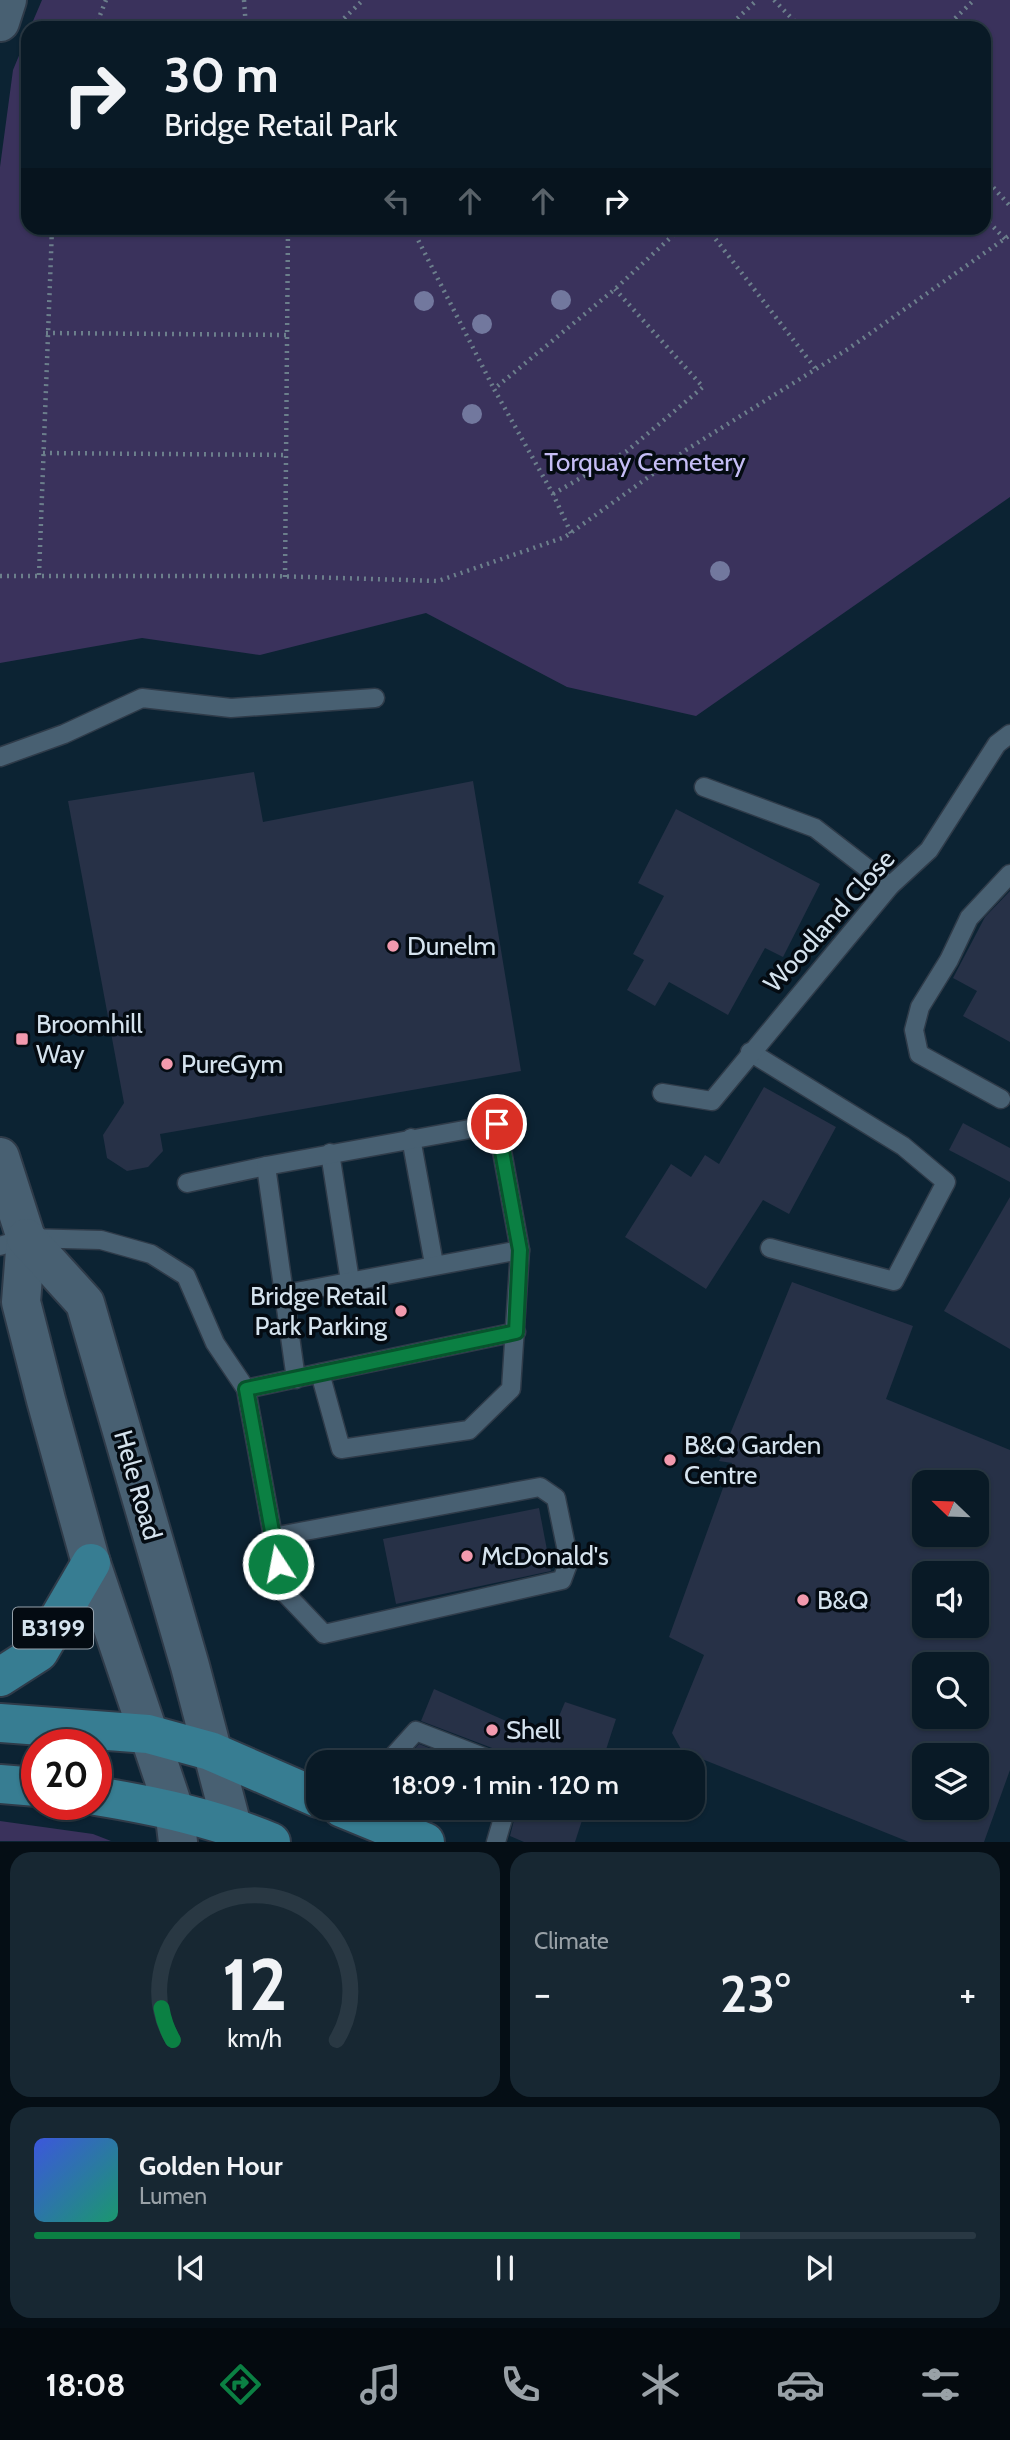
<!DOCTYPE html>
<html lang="en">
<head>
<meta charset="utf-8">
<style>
  body { margin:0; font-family:Cabin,sans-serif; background:#172732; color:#f1f3f6; height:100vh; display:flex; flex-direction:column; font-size:26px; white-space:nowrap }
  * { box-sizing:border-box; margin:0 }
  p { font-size:23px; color:#99a1a7 }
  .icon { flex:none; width:38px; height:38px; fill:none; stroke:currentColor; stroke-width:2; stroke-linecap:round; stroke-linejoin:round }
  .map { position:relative; height:1842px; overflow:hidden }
  .sheet { display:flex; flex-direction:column; gap:10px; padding:10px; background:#050e15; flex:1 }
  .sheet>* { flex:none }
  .banner { position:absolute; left:21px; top:21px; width:970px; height:214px; border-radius:21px; box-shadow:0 2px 5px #0004,0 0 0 2px #293843; background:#091a26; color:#f1f3f6; overflow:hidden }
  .needle { width:46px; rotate:293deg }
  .fabs { position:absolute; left:912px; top:1470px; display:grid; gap:14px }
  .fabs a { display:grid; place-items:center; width:77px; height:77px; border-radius:14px; background:#091a26; box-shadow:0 2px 5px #0004,0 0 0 2px #293843; font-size:35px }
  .speed { position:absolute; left:21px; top:1729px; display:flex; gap:14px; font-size:35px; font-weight:700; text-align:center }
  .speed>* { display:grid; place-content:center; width:91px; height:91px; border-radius:50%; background:#091a26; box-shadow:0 2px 5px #0004,0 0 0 2px #293843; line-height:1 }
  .speed .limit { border:10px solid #d22; background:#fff; color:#111 }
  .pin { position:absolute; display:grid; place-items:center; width:60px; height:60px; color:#fff; margin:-30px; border:4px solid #fff; border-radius:50%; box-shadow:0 2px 7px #0007 }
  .me { position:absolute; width:77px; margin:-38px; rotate:349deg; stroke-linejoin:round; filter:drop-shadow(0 0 5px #0008) }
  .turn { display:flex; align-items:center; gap:24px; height:147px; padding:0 28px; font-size:32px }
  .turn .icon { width:91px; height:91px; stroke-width:2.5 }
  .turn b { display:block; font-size:49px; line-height:60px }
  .lanes { display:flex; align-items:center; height:66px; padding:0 28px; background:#0003; justify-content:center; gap:35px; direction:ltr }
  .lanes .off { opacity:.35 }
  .big { font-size:52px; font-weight:600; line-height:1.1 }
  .sheet .widget { flex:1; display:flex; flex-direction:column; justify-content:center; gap:10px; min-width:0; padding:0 24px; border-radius:21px; background:#172732 }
  .sheet .dial { align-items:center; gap:0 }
  .dial svg { height:182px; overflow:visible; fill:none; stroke:#293843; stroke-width:7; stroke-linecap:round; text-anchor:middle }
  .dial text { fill:#f1f3f6; stroke:none }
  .song { display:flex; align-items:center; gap:21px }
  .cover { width:84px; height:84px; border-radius:10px; background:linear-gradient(135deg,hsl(230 70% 55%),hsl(160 70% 35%)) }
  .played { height:7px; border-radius:4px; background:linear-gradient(90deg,#0b8043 75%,#293843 75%) }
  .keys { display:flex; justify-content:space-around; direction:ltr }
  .heat { display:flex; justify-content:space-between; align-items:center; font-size:38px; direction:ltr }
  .sheet .tiles { flex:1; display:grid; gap:10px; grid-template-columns:1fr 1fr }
  .widget:last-child { grid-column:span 2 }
  .trip { position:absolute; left:306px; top:1750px; width:399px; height:70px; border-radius:21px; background:#091a26; box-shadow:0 2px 5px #0004,0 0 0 2px #293843; font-weight:600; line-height:70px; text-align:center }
  .dock { display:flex; height:112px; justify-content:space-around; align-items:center; background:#040a0f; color:#99a1a7 }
  .dock .icon { width:49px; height:49px }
  .dock .active { color:#0b8043 }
  .dock b { font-size:32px; color:#f1f3f6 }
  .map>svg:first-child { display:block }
</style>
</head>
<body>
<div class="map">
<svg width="1010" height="1842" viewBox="0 0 1010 1842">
  <rect width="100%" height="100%" fill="#0c2333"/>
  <g fill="#3a325c">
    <path d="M42,0h968v497l-314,219 -129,-29 -141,-74 -166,42 -118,-17 -142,25v-496l13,-97 15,-36v194h956v-200h-954z"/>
    <path d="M0,1821l93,13 18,7h-111z"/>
  </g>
  <g fill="#273147" fill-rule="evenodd">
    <path d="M254,772l9,50 210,-41 48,290 -361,63 3,17 -15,16 -21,4 -20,-13 -4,-23 21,-32 -56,-302z"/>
    <path d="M676,809l144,75 -37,73 -18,-9 -37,67 -59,-33 -14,24 -28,-16 17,-30 -11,-6 31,-58 -26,-13z"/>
    <path d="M1010,891v151l-47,-26 14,-25 -24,-13 32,-61z"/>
    <path d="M764,1087l72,40 -47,87 -26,-14 -57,89 -81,-52 46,-73 20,13 14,-22 14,9z"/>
    <path d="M963,1123l47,25v34l-61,-32z"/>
    <path d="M1010,1197v152l-66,-38z"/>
    <path d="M792,1282l121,44 -27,73 124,51v320l-26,72h-75l-227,-91 -10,-18 32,-78 -35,-18 63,-174 -13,-2zM924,1482h52v53h-52zM924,1573h52v53h-52zM924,1664h52v53h-52zM924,1755h52v53h-52z"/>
    <path d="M539,1508l12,63 -155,33 -13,-65z"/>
    <path d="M434,1689l115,51 16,-38 51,17 -14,43h-95l-7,-11 -79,-30z"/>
    <path d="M419,1744l46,18h-62z"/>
    <path d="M517,1808h69l-11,34h-51l-14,-6z"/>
  </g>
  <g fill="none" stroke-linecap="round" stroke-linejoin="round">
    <g stroke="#2f3b49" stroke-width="21">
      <g id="service">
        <path d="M0,757l64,-23 78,-36 89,10 144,-10"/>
        <path d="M704,787l111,41 75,58"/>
        <path d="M750,1052l153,94 43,36 -52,99 -124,-33"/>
        <path d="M662,1093l50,8 178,-215 39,-36 68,-106 13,-10"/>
        <path d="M1001,1099l-82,-45 -5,-24 6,-23 29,-47 20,-42 41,-44"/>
        <path d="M411,1138l23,126"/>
        <path d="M330,1153l20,128"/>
        <path d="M187,1183l79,-17"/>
        <path d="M0,1246l26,-8 75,2 50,14 35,22 29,67 31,46 37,202 41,43 238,-54 7,-19 -13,-63 -16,-11 -267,50"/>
        <path d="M285,1294l235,-44"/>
        <path d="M320,1373l196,-41"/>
        <path d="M246,1389l74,-16 21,76 128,-19 42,-41 9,-139 -23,-126 -231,42 30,213"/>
        <path d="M388,1762l28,-31 80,31"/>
        <path d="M496,1842l10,-34"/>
      </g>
    </g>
    <g stroke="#2f3b49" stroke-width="42">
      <path id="tertiary" d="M174,1809l4,33"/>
    </g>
    <g stroke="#2f3b49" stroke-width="42">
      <g id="secondary">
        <path d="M0,22l7,-22"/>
        <path d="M0,1157l26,81 -5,64 25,98 45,163 83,246"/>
        <path d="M26,1238l59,65 105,363 42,160"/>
      </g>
    </g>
    <g stroke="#2f3b49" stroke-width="42">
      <g id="primary">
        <path d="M0,1677l39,-25 52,-89"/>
        <path d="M0,1723l148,11 62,17 108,47"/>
        <path d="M0,1784l37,3"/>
        <path d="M96,1796c61,10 118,22 175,46"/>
        <path d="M342,1808l83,34"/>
      </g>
    </g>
    <g stroke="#6c7f8c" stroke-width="4.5" stroke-dasharray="2 5" stroke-linecap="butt">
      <path d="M244,0l2,28"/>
      <path d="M774,0l27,28"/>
      <path d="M95,28l11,-28"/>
      <path d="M334,28l29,-28"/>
      <path d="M727,28l30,-28"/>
      <path d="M945,28l29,-28"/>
      <path d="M984,177l26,29"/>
      <path d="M984,217l21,22"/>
      <path d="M412,228l82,161"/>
      <path d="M707,228l108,140"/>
      <path d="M46,333l241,2"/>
      <path d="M43,453l243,2"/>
      <path d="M553,494l74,-43 76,-64 -88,-98"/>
      <path d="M571,533l-18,-39 -59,-105 121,-100 66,-61"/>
      <path d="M39,575l13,-347"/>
      <path d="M0,576h274l164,5 127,-44 121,-87 162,-101 162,-114"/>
      <path d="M285,577l3,-349"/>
    </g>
    <use href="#service" stroke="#486072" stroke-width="18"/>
    <use href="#tertiary" stroke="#486072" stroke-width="38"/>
    <use href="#secondary" stroke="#486072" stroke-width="38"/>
    <use href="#primary" stroke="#377d92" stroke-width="38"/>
  </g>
  <g fill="#72789e">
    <circle cx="561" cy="300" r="10"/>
    <circle cx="424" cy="301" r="10"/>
    <circle cx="482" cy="324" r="10"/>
    <circle cx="472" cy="414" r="10"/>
    <circle cx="720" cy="571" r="10"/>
  </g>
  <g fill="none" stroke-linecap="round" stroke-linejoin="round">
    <g stroke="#07532c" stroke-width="18">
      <path id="route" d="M278,1564l-32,-175 270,-57 4,-82 -23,-126"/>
    </g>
    <use href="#route" stroke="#0b8043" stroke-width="12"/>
  </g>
  <g fill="#f29aae" stroke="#040b12" stroke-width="2.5">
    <circle cx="393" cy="946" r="7"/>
    <rect x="15" y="1032" width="14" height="14" rx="3.5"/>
    <circle cx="167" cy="1064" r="7"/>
    <circle cx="401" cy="1311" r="7"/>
    <circle cx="670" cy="1460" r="7"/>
    <circle cx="467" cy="1556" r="7"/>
    <circle cx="803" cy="1600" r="7"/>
    <circle cx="492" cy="1730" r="7"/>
  </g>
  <g text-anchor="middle" stroke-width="7" stroke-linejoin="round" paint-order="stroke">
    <rect fill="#040b12" stroke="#96a2ac" stroke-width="2" x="13" y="1607.5" width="80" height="41" rx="5"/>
    <g font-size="24" font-weight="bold" fill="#d5e3ee">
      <text x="53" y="1636">B3199</text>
    </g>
    <g font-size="26" fill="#c5bdf5" stroke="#040b12">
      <text x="645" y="471">Torquay Cemetery</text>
    </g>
    <g font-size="26" fill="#d5e3ee" stroke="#040b12">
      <text transform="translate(829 921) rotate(-48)" y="9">Woodland Close</text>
      <text transform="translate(138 1485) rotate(74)" y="9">Hele Road</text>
    </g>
    <g font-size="26" fill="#d5e3ee" stroke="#040b12" text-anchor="start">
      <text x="407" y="955">Dunelm</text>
      <text x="36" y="1033">Broomhill<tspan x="36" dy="30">Way</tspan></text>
      <text x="181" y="1073">PureGym</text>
      <text x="387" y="1305" text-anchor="end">Bridge Retail<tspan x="387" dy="30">Park Parking</tspan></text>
      <text x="684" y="1454">B&amp;Q Garden<tspan x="684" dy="30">Centre</tspan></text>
      <text x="481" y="1565">McDonald's</text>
      <text x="817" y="1609">B&amp;Q</text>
      <text x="506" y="1739">Shell</text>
    </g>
  </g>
</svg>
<div class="fabs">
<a><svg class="needle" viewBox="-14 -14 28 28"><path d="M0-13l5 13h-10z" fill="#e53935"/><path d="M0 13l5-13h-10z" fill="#99a1a7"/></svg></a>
<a><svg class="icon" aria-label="sound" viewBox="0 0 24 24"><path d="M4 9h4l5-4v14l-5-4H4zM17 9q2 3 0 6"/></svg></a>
<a><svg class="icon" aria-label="search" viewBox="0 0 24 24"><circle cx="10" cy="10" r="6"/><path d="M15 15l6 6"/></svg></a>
<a><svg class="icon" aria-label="layers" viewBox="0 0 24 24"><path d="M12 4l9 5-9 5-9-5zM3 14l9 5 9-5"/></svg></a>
</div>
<div class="speed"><div class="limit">20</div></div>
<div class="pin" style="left:497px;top:1124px;background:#d93025"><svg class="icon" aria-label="arrive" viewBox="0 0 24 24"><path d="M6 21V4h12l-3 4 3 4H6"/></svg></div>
<svg class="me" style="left:278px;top:1564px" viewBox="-20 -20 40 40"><circle r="17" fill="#0b8043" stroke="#fff" stroke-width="3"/><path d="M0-11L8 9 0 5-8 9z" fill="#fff"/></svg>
<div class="trip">18:09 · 1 min · 120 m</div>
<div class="banner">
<div class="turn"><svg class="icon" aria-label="right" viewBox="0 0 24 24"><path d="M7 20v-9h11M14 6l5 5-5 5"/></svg><div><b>30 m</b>Bridge Retail Park</div></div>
<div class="lanes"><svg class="icon off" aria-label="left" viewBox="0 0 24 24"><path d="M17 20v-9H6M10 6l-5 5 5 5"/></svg><svg class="icon off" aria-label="ahead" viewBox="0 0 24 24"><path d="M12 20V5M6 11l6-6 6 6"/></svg><svg class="icon off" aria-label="ahead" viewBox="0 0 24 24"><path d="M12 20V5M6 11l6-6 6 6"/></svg><svg class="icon" aria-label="right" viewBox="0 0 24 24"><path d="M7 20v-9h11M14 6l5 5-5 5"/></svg></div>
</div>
</div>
<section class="sheet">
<div class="tiles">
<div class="widget dial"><svg viewBox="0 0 100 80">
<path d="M14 69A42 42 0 1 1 86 69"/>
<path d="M14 69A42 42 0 0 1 9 55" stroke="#0b8043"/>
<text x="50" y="56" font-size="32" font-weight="700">12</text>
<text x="50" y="72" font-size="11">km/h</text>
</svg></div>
<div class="widget"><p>Climate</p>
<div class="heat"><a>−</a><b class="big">23°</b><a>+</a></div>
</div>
<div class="widget">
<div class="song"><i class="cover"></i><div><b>Golden Hour</b><p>Lumen</p></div></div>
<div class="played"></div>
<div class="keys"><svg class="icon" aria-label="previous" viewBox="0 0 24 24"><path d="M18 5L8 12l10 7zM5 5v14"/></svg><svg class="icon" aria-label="pause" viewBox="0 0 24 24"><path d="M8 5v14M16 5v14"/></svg><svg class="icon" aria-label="next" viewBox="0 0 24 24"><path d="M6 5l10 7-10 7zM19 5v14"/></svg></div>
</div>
</div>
</section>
<nav class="dock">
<b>18:08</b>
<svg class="icon active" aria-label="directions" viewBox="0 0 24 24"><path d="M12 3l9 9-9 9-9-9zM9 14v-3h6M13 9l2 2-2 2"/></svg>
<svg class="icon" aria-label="music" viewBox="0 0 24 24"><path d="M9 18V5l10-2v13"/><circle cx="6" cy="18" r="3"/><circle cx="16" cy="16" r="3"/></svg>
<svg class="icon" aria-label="phone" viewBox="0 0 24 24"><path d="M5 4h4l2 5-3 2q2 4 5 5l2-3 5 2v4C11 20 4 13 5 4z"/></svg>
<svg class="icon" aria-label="climate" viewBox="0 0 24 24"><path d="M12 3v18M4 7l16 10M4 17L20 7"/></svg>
<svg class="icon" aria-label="car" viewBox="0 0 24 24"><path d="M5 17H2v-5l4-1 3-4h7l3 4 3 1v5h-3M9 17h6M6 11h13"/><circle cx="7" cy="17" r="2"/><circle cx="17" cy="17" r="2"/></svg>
<svg class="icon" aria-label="filters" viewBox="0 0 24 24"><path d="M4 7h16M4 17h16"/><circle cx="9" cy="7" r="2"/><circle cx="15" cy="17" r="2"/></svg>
</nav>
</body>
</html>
